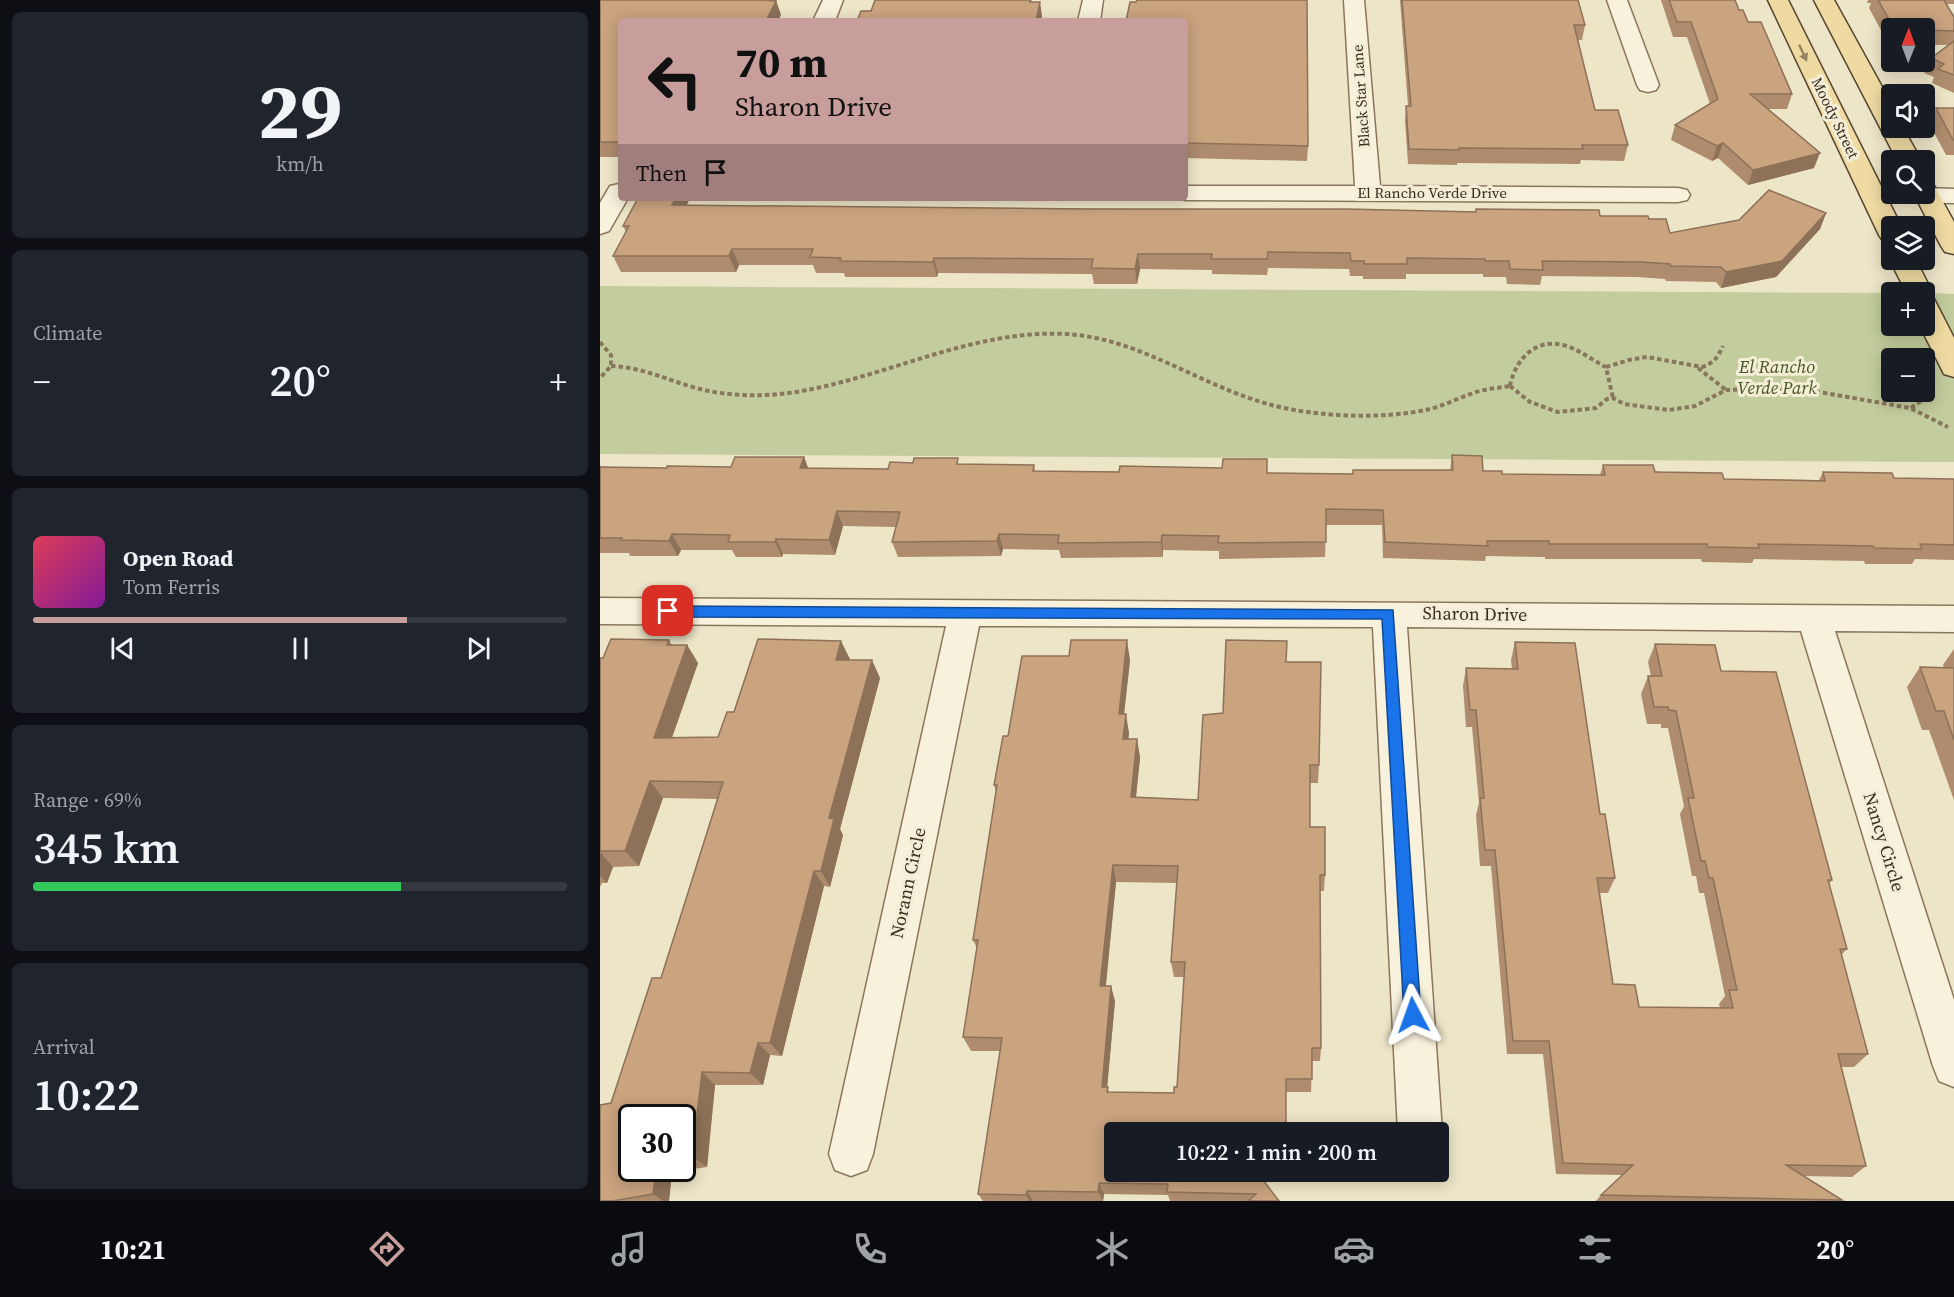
<!DOCTYPE html>
<html lang="en">
<head>
<meta charset="utf-8">
<style>
  body { margin:0; font-family:"Source Serif 4",serif; background:#20242c; color:#f1f3f6; height:100vh; display:flex; flex-direction:column; font-size:22px; white-space:nowrap }
  * { box-sizing:border-box; margin:0 }
  p { font-size:20px; color:#9ea1a6 }
  .icon { flex:none; width:33px; height:33px; fill:none; stroke:currentColor; stroke-width:2; stroke-linecap:round; stroke-linejoin:round }
  .map { position:relative; flex:1; overflow:hidden }
  .details { display:flex; flex-direction:column; gap:12px; padding:12px; background:#0d0f14; width:600px }
  .details>* { flex:none }
  .guide { position:absolute; left:18px; top:18px; width:570px; height:183px; border-radius:6px; box-shadow:0 3px 15px #0003; background:#c89e9c; color:#111; overflow:hidden }
  .needle { width:39px; rotate:1deg }
  .controls { position:absolute; left:1281px; top:18px; display:grid; gap:12px }
  .controls a { display:grid; place-items:center; width:54px; height:54px; border-radius:6px; background:#171b24; box-shadow:0 3px 15px #0003; font-size:30px }
  .speed { position:absolute; left:18px; top:1104px; display:flex; gap:12px; font-size:30px; font-weight:700; text-align:center }
  .speed>* { display:grid; place-content:center; width:78px; height:78px; border-radius:50%; background:#171b24; box-shadow:0 3px 15px #0003; line-height:1 }
  .speed .limit { border:3px solid #111; border-radius:9px; background:#fff; color:#111 }
  .pin { position:absolute; display:grid; place-items:center; width:51px; height:51px; color:#fff; margin:-26px; border-radius:12px; box-shadow:0 3px 9px #0006 }
  .me { position:absolute; width:66px; margin:-33px; rotate:356deg; stroke-linejoin:round; filter:drop-shadow(0 0 4px #0008) }
  .turn { display:flex; align-items:center; gap:21px; height:126px; padding:0 18px; font-size:27px }
  .turn .icon { width:78px; height:78px; stroke-width:2.5 }
  .turn b { display:block; font-size:42px; line-height:51px }
  .then { display:flex; align-items:center; height:57px; padding:0 18px; background:#0003; gap:12px; font-size:22px }
  .big { font-size:45px; font-weight:600; line-height:1.1 }
  .details .widget { flex:1; display:flex; flex-direction:column; justify-content:center; gap:9px; min-width:0; padding:0 21px; border-radius:9px; background:#20242c }
  .details .dial { align-items:center; gap:0 }
  .dial b { font-size:78px; line-height:1 }
  .song { display:flex; align-items:center; gap:18px }
  .cover { width:72px; height:72px; border-radius:9px; background:linear-gradient(135deg,hsl(350 70% 55%),hsl(290 70% 35%)) }
  .played { height:6px; border-radius:3px; background:linear-gradient(90deg,#c89e9c 70%,#363941 70%) }
  .keys { display:flex; justify-content:space-around; direction:ltr }
  .heat { display:flex; justify-content:space-between; align-items:center; font-size:33px; direction:ltr }
  .charge { height:9px; border-radius:4px; background:linear-gradient(90deg,#34c759 69%,#363941 0) }
  .trip { position:absolute; left:504px; top:1122px; width:345px; height:60px; border-radius:6px; background:#171b24; box-shadow:0 3px 15px #0003; font-weight:600; line-height:60px; text-align:center }
  .tab-bar { display:flex; height:96px; justify-content:space-around; align-items:center; background:#090b0e; color:#9ea1a6 }
  .tab-bar .icon { width:42px; height:42px }
  .tab-bar .active { color:#c89e9c }
  .tab-bar b { font-size:27px; color:#f1f3f6 }
  main { display:flex; flex:1; min-height:0 }
  .map>svg:first-child { display:block }
</style>
</head>
<body>
<main>
<section class="details">
<div class="widget dial"><b>29</b><p>km/h</p></div>
<div class="widget"><p>Climate</p>
<div class="heat"><a>−</a><b class="big">20°</b><a>+</a></div>
</div>
<div class="widget">
<div class="song"><i class="cover"></i><div><b>Open Road</b><p>Tom Ferris</p></div></div>
<div class="played"></div>
<div class="keys"><svg class="icon" aria-label="previous" viewBox="0 0 24 24"><path d="M18 5L8 12l10 7zM5 5v14"/></svg><svg class="icon" aria-label="pause" viewBox="0 0 24 24"><path d="M8 5v14M16 5v14"/></svg><svg class="icon" aria-label="next" viewBox="0 0 24 24"><path d="M6 5l10 7-10 7zM19 5v14"/></svg></div>
</div>
<div class="widget"><p>Range · 69%</p><b class="big">345 km</b><div class="charge"></div></div>
<div class="widget"><p>Arrival</p><b class="big">10:22</b></div>
</section>
<div class="map">
<svg width="1354" height="1201" viewBox="0 0 1354 1201">
  <rect width="100%" height="100%" fill="#ede5c8"/>
  <path fill="#c3cc9c" fill-rule="evenodd" d="M0,286l1291,7 1,33h32l1,-33 29,1v168l-1354,-8zM1292,358h32v34h-32z"/>
  <g fill="none" stroke-linecap="round" stroke-linejoin="round">
    <g stroke="#89775d" stroke-width="3">
      <g id="minor">
        <path d="M223,0h20l-8,21h-22z"/>
        <path d="M483,0h20l-3,21h-22z"/>
        <path d="M744,0h20l16,186 298,2 9,2 3,5 -3,5 -9,2 -493,-2 -9,-2h9v-12h170z"/>
        <path d="M1007,0h20l32,85 -3,5 -8,2 -8,-2 -3,-5z"/>
        <path d="M19,184h2v14h7l-19,33 -9,3v-31l10,-17z"/>
        <path d="M1272,188h20v6h32v-6l30,1v14l-82,-1 -9,-2 -3,-5 3,-5z"/>
        <path d="M0,598l1354,8v26l-119,-1 119,369v87l-15,-6 -6,-15 -132,-435 -394,-4 35,505 -4,8v-8h-40l-25,-505 -394,-1 -106,528 -6,16 -16,6 -16,-6 -6,-16 117,-528 -346,-2z"/>
      </g>
    </g>
    <g stroke="#574531" stroke-width="3">
      <g id="major">
        <path d="M1168,0h20l113,226h-9v17l-9,-2 -4,-6z"/>
        <path d="M1214,0h20l58,105v23h11l18,32h-24z"/>
        <path d="M1324,182l9,2 21,38v32l-9,-2 -4,-6 -27,-52h10z"/>
        <path d="M1292,258v2h24l16,32 -3,6 5,1 20,39v39l-10,-3 -24,-48h4v-34h-18l-16,-32z"/>
      </g>
    </g>
    <g stroke="#89775d" stroke-width="4" stroke-dasharray="4.5 3" stroke-linecap="butt">
      <path d="M0,342l11,13v11l-11,12"/>
      <path d="M11,366c31,1 56,14 85,22 30,8 63,9 93,5 93,-13 181,-64 277,-59 73,4 133,51 202,70 46,13 115,16 162,5 15,-4 29,-11 43,-16 12,-4 25,-5 37,-7"/>
      <path d="M1006,367l23,-7 18,-3 55,10c12,-4 16,-10 21,-21"/>
      <path d="M1098,368l28,22"/>
      <path d="M910,386l20,16 28,10 38,-4 11,-9 6,-1 11,6 45,6 26,-4 31,-16 49,-1 50,4 85,15 38,19"/>
      <path d="M910,386c5,-26 25,-48 53,-41 16,4 29,15 43,22l7,31"/>
      <path d="M1311,408l20,-14"/>
    </g>
    <use href="#minor" fill="#f8f1db" fill-rule="evenodd"/>
    <use href="#major" fill="#efdba2" fill-rule="evenodd"/>
  </g>
  <g fill="#ae8c6d" fill-rule="evenodd">
    <path d="M0,0h176l5,15 -160,6v136h-21z"/>
    <path d="M800,0h178l7,25 -3,15h-4l17,70 33,35 -4,16 -43,-1 -1,4 -123,-1v2l-49,-1 -3,-43 1,-15h2z"/>
    <path d="M1061,0h74l4,10 9,12 44,72 -5,15h-19l46,59 -66,17 -30,-27 -6,3 -41,-21 4,-15 35,-21 -23,-67h-14z"/>
    <path d="M1268,0h86v4h-8l8,13v76l-22,-10 2,-6 -10,-4 7,-15 17,-13h-24v-17h-32v17h-3l-20,-37 2,-5h-4z"/>
    <path d="M585,21l123,125 -1,15 -122,-3z"/>
    <path d="M1336,108h18v47h-8l-17,-32z"/>
    <path d="M38,198h52l-3,7 788,7 1,-3 173,10 21,14 156,-20 -6,16 -44,48 -55,11 -5,-6 -50,-1 -1,-2 -28,-2 -95,-1 -2,9 -33,-1 -1,-7h-23v-3h-77v5h-43v-3h-13l-1,-7 -81,-1 -1,7 -55,-1v-4l-72,-1 -3,15h-43l-2,-10 -154,-1 -1,4h-92l-1,-4h-28l-3,-8h-74l-3,7h-115l-8,-16 13,-24 -3,-6z"/>
    <path d="M852,455l31,16 19,3 98,1 3,-10 121,14 95,1 4,-8 71,6 60,1v81l-39,-1 -3,5h-47l-1,-3 -110,-2 -2,4 -50,-1 -1,-3h-156v-2l-59,-1 -1,5 -102,-3 -1,-33h-56l-1,32 -106,2v-8l-56,-1v7l-102,1 -2,-8 -56,-1 -2,7 -103,1 -6,-15 4,-15 -53,-1 -8,29 -52,-1 -1,3h-46l-4,-7h-51l-3,6h-48l-1,-3h-29v-88l1,2 66,1 64,-1 73,-10 4,11 80,1 72,-5 74,1 1,6 318,3 97,-4z"/>
    <path d="M69,640l3,5h15l11,18 -26,74h46l16,-25 116,-53 -1,1 31,18 -40,151 3,6 -13,52 -6,-1 -42,170 -12,-1 -7,30h-48l-8,82 -35,5 -3,29h-69l11,-98 50,-125 56,-179 -54,-1 -24,68 -26,1 -6,16h-5l-2,4v-229h3zM82,1118v50h-50z"/>
    <path d="M915,642l85,172 15,64 -7,15h-8l13,91 26,23 81,1 -1,-4 6,-8 -21,-103h-5l-3,-17h-4l-12,-62 4,-8 -16,-78h-7v-4h-14l-6,-30 7,-18h3l-3,-14 7,-18 66,27 111,209 -3,4 18,65 -6,6 27,99 -14,13h-13l25,99 -14,11 -48,-1 38,24 -2,1h-244l5,-6 21,-20 -66,-1 -13,-120h-36l-16,-188h-11l-4,-51 3,-12 -7,-76h-6l-3,-41 3,-18 46,1 -1,-9z"/>
    <path d="M1354,649v151l-25,-70h-7l-15,-43 13,-20 24,1 -1,-3z"/>
    <path d="M530,660l-6,54 5,19 -1,6h9l3,19 -4,39 62,3 25,-87 63,-51 33,103 -1,18h-8v44l15,48 -1,16h-4l1,157 -1,13h-8l-1,31h-25l-172,40 143,40 22,29h-109l-2,-6 -64,-1 -1,7h-120l-5,-7 22,-143h-29l-8,-14 14,-89 -4,-8 23,-148 -2,-7 14,-49zM516,882l61,1 -6,79 3,15h10l-7,110 -3,6 -65,-1 -2,-5 8,-86 -9,-15z"/>
  </g>
  <g fill="#8d7259">
    <path d="M176,1l5,14 -3,6h-12z"/>
    <path d="M440,2l2,14 -1,5h-5z"/>
    <path d="M1123,143l-5,15 -6,3 5,-15z"/>
    <path d="M1220,153l-6,15 -66,17 5,-15z"/>
    <path d="M76,198h14l-11,22 -7,-15z"/>
    <path d="M1226,213l-6,16 -44,48 -55,11 5,-16z"/>
    <path d="M132,249l7,16 -3,7 -7,-16z"/>
    <path d="M538,254l2,15 -3,15 -2,-15z"/>
    <path d="M334,258l4,15 -1,4 -4,-15z"/>
    <path d="M204,457l6,16 -10,-5z"/>
    <path d="M237,511l6,15 -8,29 -6,-15z"/>
    <path d="M72,534l9,16 -3,6 -9,-15z"/>
    <path d="M399,534l4,15 -2,7 -4,-15z"/>
    <path d="M562,535l1,15v7l-2,-15z"/>
    <path d="M176,539l7,15 -1,3 -7,-15z"/>
    <path d="M527,640l3,20 -8,72 -3,-18z"/>
    <path d="M241,641l9,18 -6,19 -8,-18z"/>
    <path d="M87,645l11,18 -32,92 -12,-17z"/>
    <path d="M272,660l8,18 -40,151 3,6 -13,52 -9,-16 8,-53z"/>
    <path d="M526,714l3,19 -3,24 -3,-18z"/>
    <path d="M537,739l3,19 -6,57 -3,-18z"/>
    <path d="M50,781l13,17 -24,68 -14,-15z"/>
    <path d="M0,852l13,15 -6,16 -7,-7z"/>
    <path d="M513,865l3,17 -12,119 -4,-15z"/>
    <path d="M214,871l10,15 -42,170 -12,-13z"/>
    <path d="M511,986l4,15 -9,99 -4,-13z"/>
    <path d="M158,1043l12,12 -7,30 -13,-12z"/>
    <path d="M102,1072l13,13 -8,82 -15,-11z"/>
    <path d="M56,1168h10l6,4 -3,29h-6l-10,-7z"/>
    <path d="M499,1183l5,11 -1,7 -5,-9z"/>
    <path d="M427,1191l6,10h-3l-4,-6z"/>
  </g>
  <g fill="#caa37f" stroke="#8d7259" stroke-width="1.5" fill-rule="evenodd">
    <path d="M0,0h164l12,1 -10,20h-145v121h-21z"/>
    <path d="M275,0h156l-1,2h10l-4,19h-179l4,-10h10z"/>
    <path d="M537,0h170l1,146 -123,-3v-122h-59l4,-19h6z"/>
    <path d="M802,0h176l7,25h-11l21,85h23l10,35h-46l1,4 -124,-1v2l-50,-1 -3,-43h5z"/>
    <path d="M1069,0h66l4,10h4l5,12h13l31,72h-42l70,59 -67,17 -30,-27 -6,3 -42,-21 43,-26 -27,-77h-14z"/>
    <path d="M1278,0h66l10,17v14l-30,-1v-2h-30z"/>
    <path d="M1354,41v34l-16,-6 6,-5 -13,-6z"/>
    <path d="M1336,108h18v32h-1z"/>
    <path d="M1169,190l57,23 -44,48 -56,11 -5,-5 -50,-1 -1,-2 -29,-2 -99,-1 1,9 -33,-1 -1,-8h-24v-2l-78,-1v6h-43v-3h-13l-1,-8 -82,-1 -1,7h-56l1,-5h-74l-3,15 -44,-1 2,-9 -159,-1 -1,4 -93,-1 1,-3 -31,-1 3,-8h-81l-3,7h-116l16,-30h-6l15,-28h38l-4,7 415,4h260l129,3v-3l123,1 1,6h48l1,3h17l4,14 69,-13z"/>
    <path d="M852,455l30,1 1,15h19v3l103,1 -2,-10h50l2,7 67,1 2,6 101,2 -2,-9 69,1 2,5 60,1v66l-34,-1 2,5 -48,-1 -1,-2 -115,-2 1,4 -51,-1 -1,-3h-158v-3h-62l1,5 -103,-4 -2,-32 -57,-1v33l-108,1 1,-7 -57,-1 -1,7 -103,1 1,-8 -60,-1 -2,7 -105,1 8,-30 -63,-1 -8,29 -53,-1 -1,3h-47l2,-7 -58,-1 -3,7 -48,-1 1,-2h-22v-71l67,1v-2l64,1 4,-10h69l-4,11 88,1 2,-7 23,1 1,-5h44l-1,6 77,1 -1,6 86,1 1,-6 102,2 1,-9h44v14l86,1v-4h100z"/>
    <path d="M11,639l58,1 -2,5h20l-33,93 64,-1 9,-25h7l24,-73 83,2 -5,19h36l-43,158 5,1 -13,52h-7l-44,172h-12l-8,30 -48,-1 -10,84 -10,2v-40h-50v50h24l-3,26 -41,7h-12v-96l11,-2 41,-125h9l62,-196 -73,-1 -25,70h-25v-193h3z"/>
    <path d="M471,640h56l-8,74h7l-3,25h14l-6,58 67,3 5,-85 20,-2 3,-73 61,1 -1,21h35l-2,103h-9v62h15v48h-5l1,173h-9v31h-26v53h-172v40h143l22,29h-31l8,-7 -89,-2 1,-8 -69,-1 -1,9 -71,-1 -1,4 -48,-1 24,-156 -39,-1 15,-97h-5l24,-155h-3l9,-49h5l14,-80h47zM513,865l65,1 -7,96h14l-8,125h-3v6l-67,-1 1,-5h-6l9,-101h-11z"/>
    <path d="M915,642l60,1 25,171h5l10,64h-18l16,106 22,1 4,22 94,1 -4,-18h8l-24,-112h-4l-4,-17h-4l-13,-63h6l-18,-87 -7,-1 -1,-3h-14l-6,-31h14l-7,-32 60,1 6,26 55,1 56,208h-4l19,69h-7l28,105h-30l28,112 -80,-1 56,35 -241,-5 32,-30 -70,-2 -14,-122h-36l-18,-191h-10l-5,-52h4l-8,-88h-6l-4,-42 52,1z"/>
    <path d="M1320,667l34,1v72l-10,-29h-8z"/>
  </g>
  <defs><path id="oneway-solid" d="M-6-.8H1V-3.2L6.5 0L1 3.2V.8H-6Z" transform="scale(1.5)"/></defs>
  <use fill="#948461" href="#oneway-solid" transform="translate(1203 53) rotate(65)"/>
  <path fill="#1a73e8" stroke="#114b97" stroke-width="1.5" d="M68,606l725,4 28,405 -2,6 -6,2 -6,-2 -3,-6 -22,-396 -714,-2 -6,-6z"/>
  <g text-anchor="middle" stroke-width="6" stroke-linejoin="round" paint-order="stroke">
    <g font-size="15" fill="#3a2e20" stroke="#f5eed7">
      <text transform="translate(761 96) rotate(-94)" y="5">Black Star Lane</text>
      <text transform="translate(1235 118) rotate(64)" y="5">Moody Street</text>
      <text x="832" y="198">El Rancho Verde Drive</text>
    </g>
    <g font-size="18" font-style="italic" fill="#475628" stroke="#f5eed7">
      <text x="1177" y="373">El Rancho<tspan x="1177" dy="21">Verde Park</tspan></text>
    </g>
    <g font-size="18" fill="#3a2e20" stroke="#f5eed7">
      <text transform="translate(875 614) rotate(1)" y="6">Sharon Drive</text>
      <text transform="translate(1284 842) rotate(73)" y="6">Nancy Circle</text>
      <text transform="translate(308 883) rotate(-78)" y="6">Norann Circle</text>
    </g>
  </g>
</svg>
<div class="controls">
<a><svg class="needle" viewBox="-14 -14 28 28"><path d="M0-13l5 13h-10z" fill="#e53935"/><path d="M0 13l5-13h-10z" fill="#9ea1a6"/></svg></a>
<a><svg class="icon" aria-label="sound" viewBox="0 0 24 24"><path d="M4 9h4l5-4v14l-5-4H4zM17 9q2 3 0 6"/></svg></a>
<a><svg class="icon" aria-label="search" viewBox="0 0 24 24"><circle cx="10" cy="10" r="6"/><path d="M15 15l6 6"/></svg></a>
<a><svg class="icon" aria-label="layers" viewBox="0 0 24 24"><path d="M12 4l9 5-9 5-9-5zM3 14l9 5 9-5"/></svg></a>
<a>+</a>
<a>−</a>
</div>
<div class="speed"><div class="limit">30</div></div>
<div class="pin" style="left:68px;top:611px;background:#d93025"><svg class="icon" aria-label="arrive" viewBox="0 0 24 24"><path d="M6 21V4h12l-3 4 3 4H6"/></svg></div>
<svg class="me" style="left:813px;top:1015px" viewBox="-20 -20 40 40"><path d="M0-17L14 15 0 8-14 15z" fill="#1a73e8" stroke="#fff" stroke-width="4"/></svg>
<div class="trip">10:22 · 1 min · 200 m</div>
<div class="guide">
<div class="turn"><svg class="icon" aria-label="left" viewBox="0 0 24 24"><path d="M17 20v-9H6M10 6l-5 5 5 5"/></svg><div><b>70 m</b>Sharon Drive</div></div>
<div class="then">Then<svg class="icon" aria-label="arrive" viewBox="0 0 24 24"><path d="M6 21V4h12l-3 4 3 4H6"/></svg></div>
</div>
</div>
</main>
<nav class="tab-bar">
<b>10:21</b>
<svg class="icon active" aria-label="directions" viewBox="0 0 24 24"><path d="M12 3l9 9-9 9-9-9zM9 14v-3h6M13 9l2 2-2 2"/></svg>
<svg class="icon" aria-label="music" viewBox="0 0 24 24"><path d="M9 18V5l10-2v13"/><circle cx="6" cy="18" r="3"/><circle cx="16" cy="16" r="3"/></svg>
<svg class="icon" aria-label="phone" viewBox="0 0 24 24"><path d="M5 4h4l2 5-3 2q2 4 5 5l2-3 5 2v4C11 20 4 13 5 4z"/></svg>
<svg class="icon" aria-label="climate" viewBox="0 0 24 24"><path d="M12 3v18M4 7l16 10M4 17L20 7"/></svg>
<svg class="icon" aria-label="car" viewBox="0 0 24 24"><path d="M5 17H2v-5l4-1 3-4h7l3 4 3 1v5h-3M9 17h6M6 11h13"/><circle cx="7" cy="17" r="2"/><circle cx="17" cy="17" r="2"/></svg>
<svg class="icon" aria-label="filters" viewBox="0 0 24 24"><path d="M4 7h16M4 17h16"/><circle cx="9" cy="7" r="2"/><circle cx="15" cy="17" r="2"/></svg>
<b>20°</b>
</nav>
</body>
</html>
